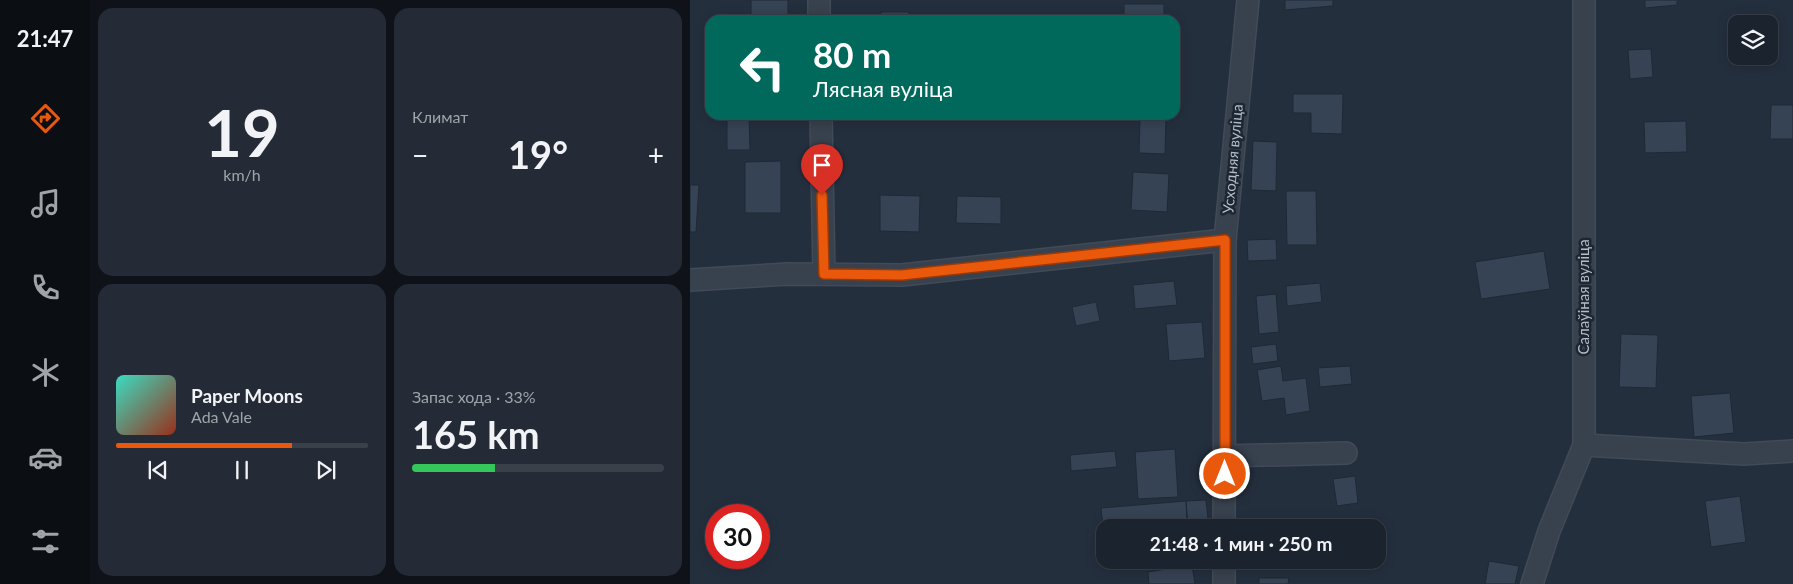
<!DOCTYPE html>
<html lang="ru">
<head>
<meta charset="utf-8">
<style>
  body { margin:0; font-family:Lato,sans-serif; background:#242b36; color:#f1f3f6; height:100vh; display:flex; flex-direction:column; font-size:19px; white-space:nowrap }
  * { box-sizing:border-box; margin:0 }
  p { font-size:16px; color:#a0a4aa }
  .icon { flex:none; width:28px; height:28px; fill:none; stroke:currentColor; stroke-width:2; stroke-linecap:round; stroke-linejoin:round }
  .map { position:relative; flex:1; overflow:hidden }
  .details { display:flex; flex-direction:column; gap:8px; padding:8px; background:#0f1319; width:600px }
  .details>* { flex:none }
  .banner { position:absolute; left:15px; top:15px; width:475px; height:105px; border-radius:15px; box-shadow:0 2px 12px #0003,0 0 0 1px #39404a; background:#00695c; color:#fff; overflow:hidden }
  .controls { position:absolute; left:1038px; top:15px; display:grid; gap:10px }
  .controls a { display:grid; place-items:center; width:50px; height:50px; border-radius:10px; background:#1b232e; box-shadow:0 2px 12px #0003,0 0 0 1px #39404a; font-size:25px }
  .speed { position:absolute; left:15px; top:504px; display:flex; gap:10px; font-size:25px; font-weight:700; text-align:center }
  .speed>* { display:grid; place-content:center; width:65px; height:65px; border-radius:50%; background:#1b232e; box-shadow:0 2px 12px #0003,0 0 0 1px #39404a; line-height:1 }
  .speed .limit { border:8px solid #d22; background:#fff; color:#111 }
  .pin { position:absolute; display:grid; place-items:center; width:42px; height:42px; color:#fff; margin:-51px -21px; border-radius:50% 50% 50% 0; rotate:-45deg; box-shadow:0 0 5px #0007 }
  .pin .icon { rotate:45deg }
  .me { position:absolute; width:55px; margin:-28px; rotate:0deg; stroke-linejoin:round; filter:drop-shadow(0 0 4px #0008) }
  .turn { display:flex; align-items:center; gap:18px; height:105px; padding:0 25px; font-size:22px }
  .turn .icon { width:65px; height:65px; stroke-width:2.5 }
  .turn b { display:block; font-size:35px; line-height:42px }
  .big { font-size:38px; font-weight:700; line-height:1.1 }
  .details .tile { flex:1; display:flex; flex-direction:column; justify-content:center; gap:8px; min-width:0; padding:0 18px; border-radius:15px; background:#242b36 }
  .details .dial { align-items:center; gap:0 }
  .dial b { font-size:65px; line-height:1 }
  .song { display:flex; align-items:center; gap:15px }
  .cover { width:60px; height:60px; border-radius:8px; background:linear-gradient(135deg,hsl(170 70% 55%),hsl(10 70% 35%)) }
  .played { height:5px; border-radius:2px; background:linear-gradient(90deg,#ea580c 70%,#39404a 70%) }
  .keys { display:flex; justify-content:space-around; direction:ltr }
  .heat { display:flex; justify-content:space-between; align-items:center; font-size:28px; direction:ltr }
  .charge { height:8px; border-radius:4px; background:linear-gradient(90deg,#34c759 33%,#39404a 0) }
  .details .tiles { flex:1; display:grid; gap:8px; grid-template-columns:repeat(2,1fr) }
  .trip { position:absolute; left:406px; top:519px; width:290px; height:50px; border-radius:15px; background:#1b232e; box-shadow:0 2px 12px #0003,0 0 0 1px #39404a; font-weight:700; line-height:50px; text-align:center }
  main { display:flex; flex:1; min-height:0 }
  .tabs { display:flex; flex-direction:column; width:90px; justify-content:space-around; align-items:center; background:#0b0e12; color:#a0a4aa }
  .tabs .icon { width:35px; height:35px }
  .tabs .active { color:#ea580c }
  .tabs b { font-size:22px; color:#f1f3f6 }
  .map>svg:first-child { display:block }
</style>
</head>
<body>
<main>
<nav class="tabs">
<b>21:47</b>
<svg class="icon active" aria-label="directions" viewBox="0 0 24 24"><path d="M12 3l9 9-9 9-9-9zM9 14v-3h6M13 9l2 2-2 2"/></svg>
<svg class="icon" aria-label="music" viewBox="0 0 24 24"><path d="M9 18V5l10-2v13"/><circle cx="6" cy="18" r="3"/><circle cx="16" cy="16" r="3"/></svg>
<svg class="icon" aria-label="phone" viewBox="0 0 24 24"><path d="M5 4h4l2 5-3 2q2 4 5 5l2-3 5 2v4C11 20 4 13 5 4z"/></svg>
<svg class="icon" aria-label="climate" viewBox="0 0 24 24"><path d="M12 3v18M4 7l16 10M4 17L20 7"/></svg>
<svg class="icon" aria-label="car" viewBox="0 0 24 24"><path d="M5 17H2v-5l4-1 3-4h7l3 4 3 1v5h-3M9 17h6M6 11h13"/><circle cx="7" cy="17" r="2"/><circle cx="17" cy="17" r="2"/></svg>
<svg class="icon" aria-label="filters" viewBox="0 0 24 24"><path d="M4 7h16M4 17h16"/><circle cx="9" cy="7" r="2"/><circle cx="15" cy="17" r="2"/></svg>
</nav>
<section class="details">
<div class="tiles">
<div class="tile dial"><b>19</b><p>km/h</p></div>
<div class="tile"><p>Климат</p>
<div class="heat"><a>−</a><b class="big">19°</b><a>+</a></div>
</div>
<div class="tile">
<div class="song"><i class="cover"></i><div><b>Paper Moons</b><p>Ada Vale</p></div></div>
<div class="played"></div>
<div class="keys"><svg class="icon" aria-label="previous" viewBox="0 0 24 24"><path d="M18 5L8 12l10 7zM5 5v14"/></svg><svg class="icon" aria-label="pause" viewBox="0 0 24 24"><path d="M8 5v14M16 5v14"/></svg><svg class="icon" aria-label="next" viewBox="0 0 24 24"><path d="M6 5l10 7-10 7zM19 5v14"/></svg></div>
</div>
<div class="tile"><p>Запас хода · 33%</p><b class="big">165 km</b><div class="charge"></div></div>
</div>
</section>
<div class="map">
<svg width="1103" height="584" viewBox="0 0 1103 584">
  <rect width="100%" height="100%" fill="#242f3e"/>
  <g fill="#364354" stroke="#1f2835">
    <path d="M61,0h37v16l-37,-1z"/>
    <path d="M595,0h48v6l-48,4z"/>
    <path d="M955,0h32v5l-32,3z"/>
    <rect x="434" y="4" width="40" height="16"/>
    <rect x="191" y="12" width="28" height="8"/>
    <path d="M961,49l2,28 -23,2 -2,-29z"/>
    <path d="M603,94h50l-1,40 -31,-1v-20h-18z"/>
    <path d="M1081,105h22v34h-23z"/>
    <path d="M37,115h22l1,35h-23z"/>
    <path d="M450,118h26l-1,36 -26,-1z"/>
    <path d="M996,121l1,31 -42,1 -1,-31z"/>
    <path d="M563,141l24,1 -1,49 -25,-1z"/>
    <path d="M91,161v52h-36v-51z"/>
    <path d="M443,172l36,2 -2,38 -36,-2z"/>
    <path d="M0,185h9l-3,47h-6z"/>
    <path d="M596,191h30l1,54h-30z"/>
    <path d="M190,195l40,1 -1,36 -39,-1z"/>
    <path d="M267,196l44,1v27l-45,-1z"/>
    <path d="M586,239l1,21 -29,1 -1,-21z"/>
    <path d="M854,251l6,38 -69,10 -6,-37z"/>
    <path d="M484,281l3,24 -42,4 -2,-24z"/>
    <path d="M630,283l2,19 -35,4 -1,-20z"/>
    <path d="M586,294l3,38 -20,2 -3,-38z"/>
    <path d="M406,302l4,19 -24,5 -4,-19z"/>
    <path d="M512,322l3,36 -36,3 -3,-37z"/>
    <path d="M931,334l37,1 -2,53 -37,-1z"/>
    <path d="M586,344l2,17 -25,3 -2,-17z"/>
    <path d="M591,366l2,15 23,-3 4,33 -24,4 -2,-17 -22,3 -5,-31z"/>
    <path d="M660,366l2,18 -32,3 -2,-19z"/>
    <path d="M1040,393l4,40 -40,4 -3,-41z"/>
    <path d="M485,449l3,48 -40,2 -3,-47z"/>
    <path d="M425,451l2,16 -46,4 -1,-16z"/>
    <path d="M665,476l3,27 -21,3 -4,-27z"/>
    <path d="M1050,496l6,46 -35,5 -6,-46z"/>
    <path d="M516,500l3,28h-21l-2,-27z"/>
    <path d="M496,501l1,20 -84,6 -2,-19z"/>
    <path d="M587,526l1,2h-37v-1z"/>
    <path d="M799,561l30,5 -4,18h-30z"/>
    <path d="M502,565l3,19h-46l-1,-12z"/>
    <path d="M569,578h30l-1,6h-29z"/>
  </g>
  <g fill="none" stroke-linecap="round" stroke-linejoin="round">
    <g stroke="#414a57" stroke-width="24">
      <g id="minor">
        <path d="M129,0v20"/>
        <path d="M131,115l3,159"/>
        <path d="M0,280l98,-6 114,1 323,-35"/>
        <path d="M894,445l160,9 49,-3"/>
        <path d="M535,456l121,-3"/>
        <path d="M534,528l1,-288 23,-240"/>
        <path d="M534,584v-24"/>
        <path d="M842,584l17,-53 35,-86v-445"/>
      </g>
    </g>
    <use href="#minor" stroke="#38414e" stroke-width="21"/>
  </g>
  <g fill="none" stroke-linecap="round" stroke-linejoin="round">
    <g stroke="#983908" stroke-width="12">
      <path id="route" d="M132,195l2,79 78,1 323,-35v234"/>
    </g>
    <use href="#route" stroke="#ea580c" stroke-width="9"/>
  </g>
  <g text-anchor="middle" stroke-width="5" stroke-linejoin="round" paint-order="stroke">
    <g font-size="15" fill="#b4bcc9" stroke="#1d2633">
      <text transform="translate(543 159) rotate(-85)" y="5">Усходняя вуліца</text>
      <text transform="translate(894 297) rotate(-90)" y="5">Салаўіная вуліца</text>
    </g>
  </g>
</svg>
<div class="controls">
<a><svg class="icon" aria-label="layers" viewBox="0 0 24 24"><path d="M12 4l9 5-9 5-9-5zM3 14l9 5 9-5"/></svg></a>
</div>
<div class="speed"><div class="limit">30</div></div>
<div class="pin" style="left:132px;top:195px;background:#d93025"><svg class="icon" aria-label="arrive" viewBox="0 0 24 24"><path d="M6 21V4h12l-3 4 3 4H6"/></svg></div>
<svg class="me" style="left:535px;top:474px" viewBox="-20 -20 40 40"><circle r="17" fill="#ea580c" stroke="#fff" stroke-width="3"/><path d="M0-11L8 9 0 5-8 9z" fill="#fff"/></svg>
<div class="trip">21:48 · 1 мин · 250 m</div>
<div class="banner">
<div class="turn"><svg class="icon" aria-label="left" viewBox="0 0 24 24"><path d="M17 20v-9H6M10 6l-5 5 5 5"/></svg><div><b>80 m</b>Лясная вуліца</div></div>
</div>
</div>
</main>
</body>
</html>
